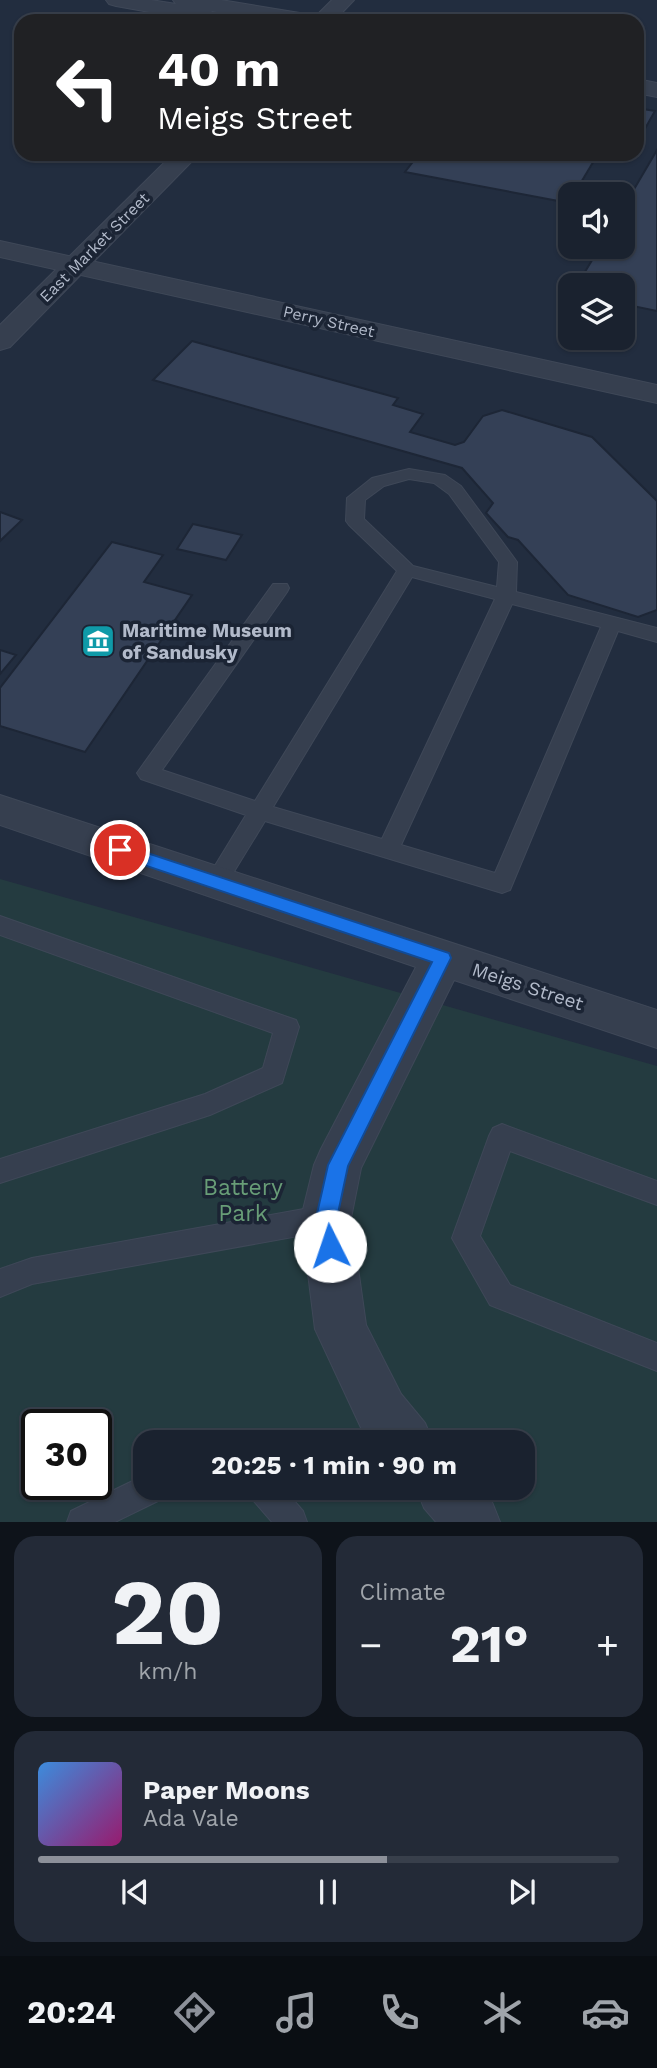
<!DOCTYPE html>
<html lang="en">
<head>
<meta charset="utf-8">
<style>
  body { margin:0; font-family:"Work Sans",sans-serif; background:#232a37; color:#f1f3f6; height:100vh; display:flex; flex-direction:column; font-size:26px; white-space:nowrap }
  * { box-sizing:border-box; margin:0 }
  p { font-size:23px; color:#9fa4aa }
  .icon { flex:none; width:38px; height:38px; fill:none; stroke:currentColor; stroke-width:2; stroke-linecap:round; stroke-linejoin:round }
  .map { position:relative; height:1522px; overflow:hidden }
  .sheet { display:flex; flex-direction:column; gap:14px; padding:14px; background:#0e131a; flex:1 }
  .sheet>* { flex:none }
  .hud { position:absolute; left:14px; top:14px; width:630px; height:147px; border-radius:21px; box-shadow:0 2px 5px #0004,0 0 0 2px #383f4b; background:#202124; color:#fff; overflow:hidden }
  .tools { position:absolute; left:558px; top:182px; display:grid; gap:14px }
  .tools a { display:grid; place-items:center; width:77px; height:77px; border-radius:14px; background:#1a222f; box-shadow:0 2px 5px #0004,0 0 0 2px #383f4b; font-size:35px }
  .speed { position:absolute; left:21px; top:1409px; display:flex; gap:14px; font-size:35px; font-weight:700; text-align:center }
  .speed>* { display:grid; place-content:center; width:91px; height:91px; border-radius:50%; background:#1a222f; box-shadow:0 2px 5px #0004,0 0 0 2px #383f4b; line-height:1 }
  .speed .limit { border:4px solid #111; border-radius:10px; background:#fff; color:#111 }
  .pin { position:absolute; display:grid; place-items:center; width:60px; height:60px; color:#fff; margin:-30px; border:4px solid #fff; border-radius:50%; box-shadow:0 2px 7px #0007 }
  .me { position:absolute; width:77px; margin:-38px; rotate:356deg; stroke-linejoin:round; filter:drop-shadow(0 0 5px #0008) }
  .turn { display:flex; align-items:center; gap:24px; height:147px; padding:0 28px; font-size:32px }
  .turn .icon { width:91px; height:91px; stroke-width:2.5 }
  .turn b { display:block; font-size:49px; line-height:60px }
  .big { font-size:52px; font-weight:700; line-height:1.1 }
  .sheet .widget { flex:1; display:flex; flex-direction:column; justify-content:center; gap:10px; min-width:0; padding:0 24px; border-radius:21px; background:#232a37 }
  .sheet .dial { align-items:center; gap:0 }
  .dial b { font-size:91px; line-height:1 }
  .song { display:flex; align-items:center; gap:21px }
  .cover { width:84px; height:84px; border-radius:10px; background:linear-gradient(135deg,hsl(210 70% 55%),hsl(320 70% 35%)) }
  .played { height:7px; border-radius:4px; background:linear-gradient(90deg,#8c9099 60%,#383f4b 60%) }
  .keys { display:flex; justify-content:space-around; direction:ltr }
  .heat { display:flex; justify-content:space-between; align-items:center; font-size:38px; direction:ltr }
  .sheet .tiles { flex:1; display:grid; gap:14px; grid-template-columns:1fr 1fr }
  .widget:last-child { grid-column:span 2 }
  .trip { position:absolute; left:133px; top:1430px; width:402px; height:70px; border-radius:21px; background:#1a222f; box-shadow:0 2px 5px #0004,0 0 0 2px #383f4b; font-weight:700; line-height:70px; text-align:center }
  .menu { display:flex; height:112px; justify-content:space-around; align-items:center; background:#0a0e13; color:#9fa4aa }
  .menu .icon { width:49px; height:49px }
  .menu .current { color:#8c9099 }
  .menu b { font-size:32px; color:#f1f3f6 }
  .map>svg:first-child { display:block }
</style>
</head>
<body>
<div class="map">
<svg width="657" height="1522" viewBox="0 0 657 1522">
  <rect width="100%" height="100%" fill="#222d3f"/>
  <path fill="#243b40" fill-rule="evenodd" d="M0,879l657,187v456h-657zM37,1424h59v60h-59zM145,1442h378v46h-378z"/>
  <g fill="#344056" stroke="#1d2636" stroke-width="2">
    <path d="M637,108l18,3 -13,23 -5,-1z"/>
    <path d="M657,150v161l-34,-7v-19h-46l23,-38h23v-39z"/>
    <path d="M419,154h179l-24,40h-4l-1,9 -164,-31z"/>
    <path d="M192,341l206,57 -5,7 30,9 -13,18 45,13 9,-3 19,-26 19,-6 90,27 65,64v109l-19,7 -70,-22 -50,-55 -10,-3 -22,-24 7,-10 -31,-35 -309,-88z"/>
    <path d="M0,512l22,8 -22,21z"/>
    <path d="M193,524l49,11 -16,25 -49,-11z"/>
    <path d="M112,542l51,13 -19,27 48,13 -107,157 -85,-26v-38z"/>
    <path d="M0,650l16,5 -16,19z"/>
  </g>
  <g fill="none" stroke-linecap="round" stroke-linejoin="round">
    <g stroke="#3f4858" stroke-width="2">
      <g id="service">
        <path d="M409,469l36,6 16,11 56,76 -1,30 141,36v14l-39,-11 -108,259 -8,3 -237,-72 -41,67 -8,3 -8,-3 -3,-6 41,-67 -105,-36 -4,-6 136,-189h14l2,4 -2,4 -125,178 93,31 142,-230 -48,-46 -3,-4 1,-23 25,-20zM409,479l25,4 15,11 50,68 -2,25 -84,-21 -49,-47 1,-19 19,-14zM412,577l83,22 -113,240 -109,-32zM512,604l89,23 -106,246 -94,-28z"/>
        <path d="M0,916l296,104 3,7 -17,56 -72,32 -210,68v-24l205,-65 58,-26 10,-35 -273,-98z"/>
        <path d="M502,1124l155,57v24l-147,-54 -30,85 30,49 147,58v28l-167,-66 -38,-67 37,-102 4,-8z"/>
        <path d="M326,1205l10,4 3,9 -3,9 -10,4 -294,53 -32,13v-28l32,-11z"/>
        <path d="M145,1475v13h21l-4,11 -47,23h-48l4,-11z"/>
        <path d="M248,1488h35l20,23 4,11h-35l-20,-23z"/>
      </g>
    </g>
    <g stroke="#3f4858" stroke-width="2">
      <g id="minor">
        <path d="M106,0h45l25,4 -3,-4h48l91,15 7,2 4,4h-49l-63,-10 6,5 -3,4 -14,1 -84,-15 -7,-2z"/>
        <path d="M637,79l20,4v14l-20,-4z"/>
        <path d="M0,241l657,144v18l-657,-146z"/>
        <path d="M0,795l657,215v38l-203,-68 -93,188 -10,50 15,107 35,69 24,29 8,19h-62l-8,-10 -48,-103 -14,-111 13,-53 7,-16 95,-182 -416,-142z"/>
        <path d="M416,1488h64l12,14 8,20h-64l-12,-14z"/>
      </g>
    </g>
    <g stroke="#3f4858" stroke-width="2">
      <g id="tertiary">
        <path d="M332,0h22l-20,21h-23z"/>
        <path d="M173,154h26l-189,193 -10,3v-25z"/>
      </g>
    </g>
    <use href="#service" fill="#363f4f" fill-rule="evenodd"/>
    <use href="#minor" fill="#363f4f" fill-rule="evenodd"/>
    <use href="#tertiary" fill="#363f4f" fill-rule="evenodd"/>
  </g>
  <path fill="#1a73e8" stroke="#114b97" stroke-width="2" d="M120,844l329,109 2,5 -103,208 -11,52 3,28 -3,7 -7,3 -7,-3 -7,-35 12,-53 104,-203 -318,-107 -2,-5 2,-4z"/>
  <defs>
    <g id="museum-square" transform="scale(1.75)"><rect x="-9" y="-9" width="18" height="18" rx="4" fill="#0f9aa8" stroke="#1b2434"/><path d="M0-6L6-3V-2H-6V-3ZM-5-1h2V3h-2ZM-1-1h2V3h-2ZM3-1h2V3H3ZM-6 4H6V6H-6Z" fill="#fff"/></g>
  </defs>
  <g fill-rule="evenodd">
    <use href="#museum-square" x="98" y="641"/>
  </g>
  <g text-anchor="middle" stroke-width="7" stroke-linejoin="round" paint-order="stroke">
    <g font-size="16" fill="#b2baca" stroke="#1b2434">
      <text transform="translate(94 247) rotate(-45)" y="6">East Market Street</text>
      <text transform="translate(329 321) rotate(13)" y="6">Perry Street</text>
    </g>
    <g font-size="19" font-weight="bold" fill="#b2baca" stroke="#1b2434" text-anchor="start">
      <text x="122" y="637">Maritime Museum<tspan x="122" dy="22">of Sandusky</tspan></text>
    </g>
    <g font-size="19" fill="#b2baca" stroke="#1b2434">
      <text transform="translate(528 986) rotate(18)" y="7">Meigs Street</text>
    </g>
    <g font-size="23" fill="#689d77" stroke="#1b2434">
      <text x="243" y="1195">Battery<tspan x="243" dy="26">Park</tspan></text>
    </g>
  </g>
</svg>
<div class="tools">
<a><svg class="icon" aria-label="sound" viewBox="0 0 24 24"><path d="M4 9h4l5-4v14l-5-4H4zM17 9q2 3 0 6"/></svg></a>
<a><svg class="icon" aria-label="layers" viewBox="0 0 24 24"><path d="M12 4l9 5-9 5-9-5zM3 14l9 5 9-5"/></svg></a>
</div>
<div class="speed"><div class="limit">30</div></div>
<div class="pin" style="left:120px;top:850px;background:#d93025"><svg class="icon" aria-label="arrive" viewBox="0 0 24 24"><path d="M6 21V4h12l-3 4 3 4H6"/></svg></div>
<svg class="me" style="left:330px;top:1246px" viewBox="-20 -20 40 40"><circle r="19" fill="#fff"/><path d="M0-13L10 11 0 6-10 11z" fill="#1a73e8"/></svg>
<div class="trip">20:25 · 1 min · 90 m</div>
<div class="hud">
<div class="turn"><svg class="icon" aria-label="left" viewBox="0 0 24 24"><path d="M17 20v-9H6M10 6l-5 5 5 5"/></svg><div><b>40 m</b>Meigs Street</div></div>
</div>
</div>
<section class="sheet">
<div class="tiles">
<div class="widget dial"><b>20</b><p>km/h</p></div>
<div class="widget"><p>Climate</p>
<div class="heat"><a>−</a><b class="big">21°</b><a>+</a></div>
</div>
<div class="widget">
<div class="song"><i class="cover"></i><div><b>Paper Moons</b><p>Ada Vale</p></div></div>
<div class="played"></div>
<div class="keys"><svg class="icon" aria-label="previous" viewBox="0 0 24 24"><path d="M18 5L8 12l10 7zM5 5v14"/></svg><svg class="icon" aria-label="pause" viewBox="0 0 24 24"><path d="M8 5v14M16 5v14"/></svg><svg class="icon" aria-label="next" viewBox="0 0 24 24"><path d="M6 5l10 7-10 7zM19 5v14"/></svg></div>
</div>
</div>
</section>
<nav class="menu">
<b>20:24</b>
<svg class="icon current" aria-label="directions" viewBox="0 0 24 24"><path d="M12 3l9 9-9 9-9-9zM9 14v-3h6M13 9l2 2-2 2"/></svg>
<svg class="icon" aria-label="music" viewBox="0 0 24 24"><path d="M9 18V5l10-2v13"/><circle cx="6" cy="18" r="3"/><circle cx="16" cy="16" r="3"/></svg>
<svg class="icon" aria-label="phone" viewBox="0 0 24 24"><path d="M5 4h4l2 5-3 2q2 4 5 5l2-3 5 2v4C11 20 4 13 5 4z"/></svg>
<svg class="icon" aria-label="climate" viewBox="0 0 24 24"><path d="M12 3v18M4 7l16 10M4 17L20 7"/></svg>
<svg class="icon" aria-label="car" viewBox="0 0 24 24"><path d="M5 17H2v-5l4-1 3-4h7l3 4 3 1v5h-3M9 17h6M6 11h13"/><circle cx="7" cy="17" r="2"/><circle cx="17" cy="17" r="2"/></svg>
</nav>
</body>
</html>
